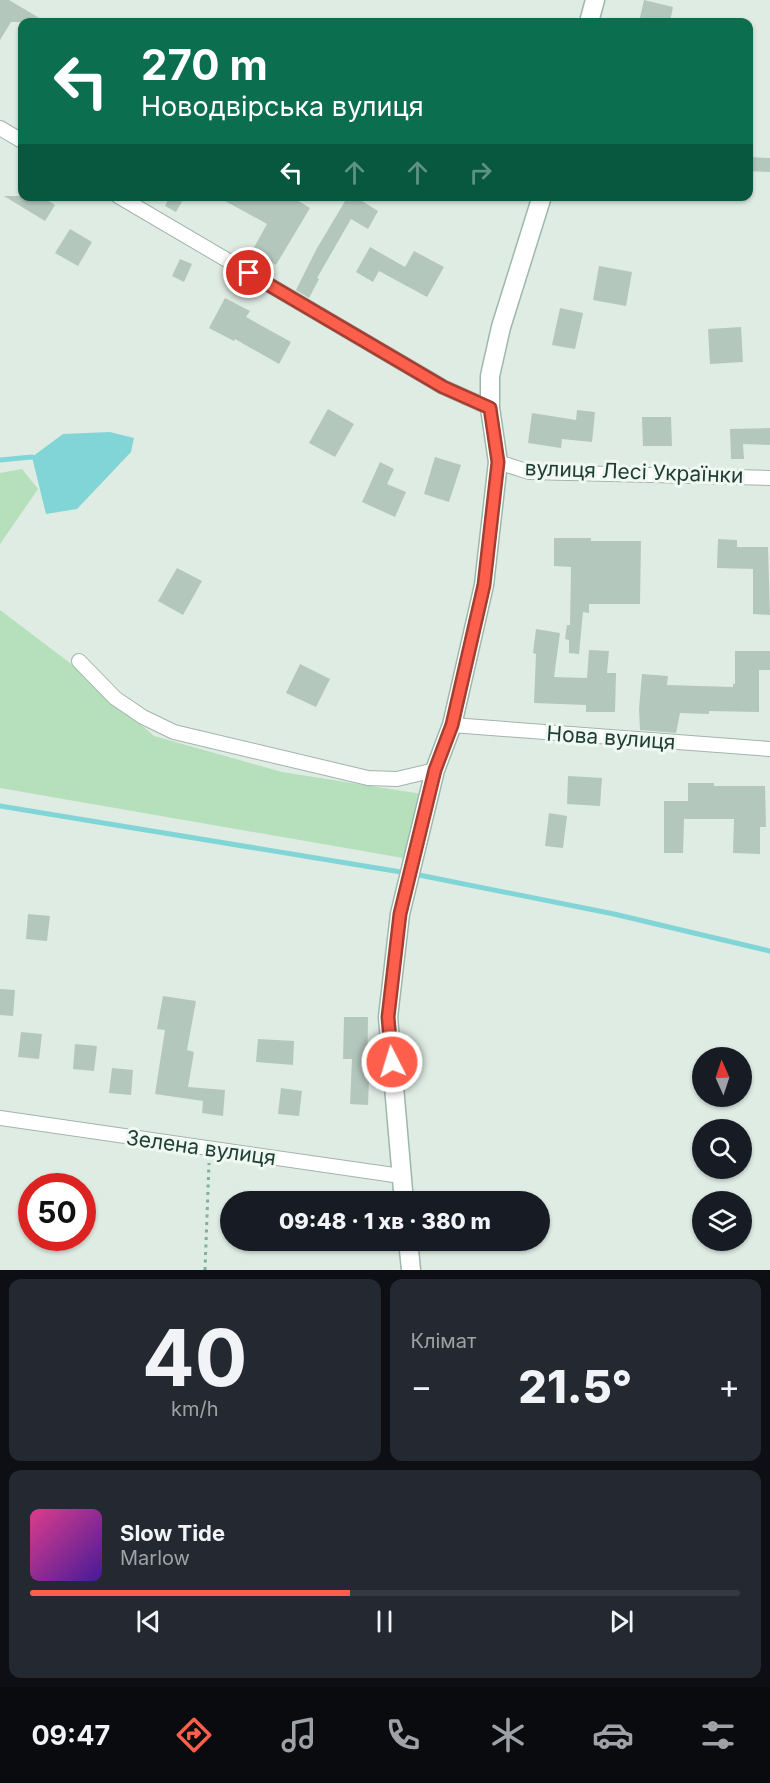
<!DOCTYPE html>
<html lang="uk">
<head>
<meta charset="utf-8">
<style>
  body { margin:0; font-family:Inter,sans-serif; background:#242831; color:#f1f3f6; height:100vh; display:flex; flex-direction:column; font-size:22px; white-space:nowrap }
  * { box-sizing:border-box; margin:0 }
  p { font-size:20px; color:#9ea1a6 }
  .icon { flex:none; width:33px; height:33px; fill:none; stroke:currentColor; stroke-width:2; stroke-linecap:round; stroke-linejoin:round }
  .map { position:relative; height:1270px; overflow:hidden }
  .sheet { display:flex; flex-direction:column; gap:9px; padding:9px; background:#0d0f14; flex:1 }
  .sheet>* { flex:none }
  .top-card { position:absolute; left:18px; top:18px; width:735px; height:183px; border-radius:12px; box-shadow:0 2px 4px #0004; background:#0b6e4f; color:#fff; overflow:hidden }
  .needle { width:39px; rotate:357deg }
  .buttons { position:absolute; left:692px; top:1047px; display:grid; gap:12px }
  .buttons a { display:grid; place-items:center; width:60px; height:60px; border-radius:50%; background:#171b24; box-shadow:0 2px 4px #0004; font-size:30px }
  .speed { position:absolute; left:18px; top:1173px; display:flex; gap:12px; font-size:30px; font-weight:700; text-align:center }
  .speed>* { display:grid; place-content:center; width:78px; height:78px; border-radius:50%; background:#171b24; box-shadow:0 2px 4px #0004; line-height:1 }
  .speed .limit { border:9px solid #d22; background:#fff; color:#111 }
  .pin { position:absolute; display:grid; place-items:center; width:51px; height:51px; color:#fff; margin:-26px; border:3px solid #fff; border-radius:50%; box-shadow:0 2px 6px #0007 }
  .me { position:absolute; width:66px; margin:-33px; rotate:355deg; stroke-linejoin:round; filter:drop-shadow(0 0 4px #0008) }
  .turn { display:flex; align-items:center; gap:21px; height:126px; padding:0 24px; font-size:27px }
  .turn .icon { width:78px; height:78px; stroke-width:2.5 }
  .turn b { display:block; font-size:42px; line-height:51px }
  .lanes { display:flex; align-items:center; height:57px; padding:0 24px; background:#0003; justify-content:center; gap:30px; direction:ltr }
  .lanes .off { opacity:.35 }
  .big { font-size:45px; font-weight:800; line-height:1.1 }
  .sheet .tile { flex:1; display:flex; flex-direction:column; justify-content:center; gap:9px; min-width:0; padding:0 21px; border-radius:12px; background:#242831 }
  .sheet .dial { align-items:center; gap:0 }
  .dial b { font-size:78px; line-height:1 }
  .song { display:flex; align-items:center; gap:18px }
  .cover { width:72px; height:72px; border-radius:9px; background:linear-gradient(135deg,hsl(330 70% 55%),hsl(260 70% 35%)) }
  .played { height:6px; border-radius:3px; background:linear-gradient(90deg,#fd5f4c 45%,#363941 45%) }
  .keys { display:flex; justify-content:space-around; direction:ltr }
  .heat { display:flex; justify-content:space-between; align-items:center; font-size:33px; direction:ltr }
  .sheet .tiles { flex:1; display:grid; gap:9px; grid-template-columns:1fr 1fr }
  .tile:last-child { grid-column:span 2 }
  .trip { position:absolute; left:220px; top:1191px; width:330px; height:60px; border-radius:30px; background:#171b24; box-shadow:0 2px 4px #0004; font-weight:800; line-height:60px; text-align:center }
  .tabs { display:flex; height:96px; justify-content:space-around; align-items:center; background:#090b0e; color:#9ea1a6 }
  .tabs .icon { width:42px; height:42px }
  .tabs .active { color:#fd5f4c }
  .tabs b { font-size:27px; color:#f1f3f6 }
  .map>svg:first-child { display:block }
</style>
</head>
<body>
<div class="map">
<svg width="770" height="1270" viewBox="0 0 770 1270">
  <rect width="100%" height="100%" fill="#dfece4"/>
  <g fill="#b6dfbb">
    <path d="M22,469l16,20 -38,55v-71z"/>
    <path d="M0,610l70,53 84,73 128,36 140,22 -19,64 -403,-70z"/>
  </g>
  <path fill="#82d5d6" d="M110,432l24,6 -3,14 -54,57 -31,5 -14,-57 31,-23z"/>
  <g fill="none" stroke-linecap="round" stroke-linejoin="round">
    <g stroke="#82d5d6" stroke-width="5">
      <path d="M0,460l32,-3"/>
      <path d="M0,806l401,66"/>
      <path d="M419,875l195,39 156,37"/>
    </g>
  </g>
  <g fill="#b4c7bd">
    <path d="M0,0h9l37,22h-35l-11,18z"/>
    <path d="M644,0l29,7 -3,15h-31z"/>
    <path d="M748,157l22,1v14l-22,-1z"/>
    <path d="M4,196h37l14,9 -10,16z"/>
    <path d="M170,196h15l-9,16 -11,-6z"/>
    <path d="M216,196h74l20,12 -34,57 -24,-14 15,-27z"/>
    <path d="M348,196h6l24,15 -10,18 -17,-10 -34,59 2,1 -10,19 -13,-8 20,-40z"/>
    <path d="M70,229l22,13 -14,24 -23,-13z"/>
    <path d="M370,247l35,20 9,-16 30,16 -17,30 -48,-26 -6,11 -17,-10z"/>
    <path d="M180,259l12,5 -8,18 -12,-6z"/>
    <path d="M599,266l33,6 -6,34 -33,-6z"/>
    <path d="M225,298l25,13 -4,6 45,25 -12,22 -44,-25 -1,2 -25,-13z"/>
    <path d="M560,308l23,5 -8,36 -23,-4z"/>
    <path d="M741,327l2,35 -33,2 -2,-35z"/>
    <path d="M328,409l26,15 -19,33 -26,-14z"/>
    <path d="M577,410l18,2 -3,30 -30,-3 -1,9 -33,-5 4,-30 44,7z"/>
    <path d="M642,417h29l1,29h-29z"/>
    <path d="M770,428v17l-27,-1 1,15h-13l-1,-30z"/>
    <path d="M435,457l26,8 -12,37 -25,-8z"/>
    <path d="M380,462l14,7 -7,15 19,8 -11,25 -33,-15z"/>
    <path d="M554,538h37v3h50l-1,63h-51v9l-6,-1 -4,42 -10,-1v-13l-4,-1 2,-14h3l1,-58 -17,-1z"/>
    <path d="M718,539l19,1v7h31l2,68 -17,-1v-45l-36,-1z"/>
    <path d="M177,568l25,13 -19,34 -25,-14z"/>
    <path d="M536,629l24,4 -6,44 33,1 2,-28 20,1 -2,22h9l-1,39h-29v-7l-52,-2 2,-49 -3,-1z"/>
    <path d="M735,651h35v19h-11v42l-50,-1v3l-29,-1 -4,20 -36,-3 -1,-21 3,-35 26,2 -1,9 66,2v-3h2z"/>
    <path d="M300,664l30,15 -14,28 -30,-14z"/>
    <path d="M568,776l34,2 -2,28 -33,-2z"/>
    <path d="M688,783h26v3h51l1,41h-6v27l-27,-1 1,-34h-50l-1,34h-19v-52h24z"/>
    <path d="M549,813l18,3 -4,32 -18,-2z"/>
    <path d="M28,914l22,2 -3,25 -21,-2z"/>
    <path d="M0,989l15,1 -2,26 -13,-1z"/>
    <path d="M163,996l33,5 -9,49 7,2 -6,35 37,3 -2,26 -21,-3 1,-12 -48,-7 10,-64 -8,-1z"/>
    <path d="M344,1017h24l-1,62h2l-1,26 -18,-1 2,-45h-9z"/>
    <path d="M21,1032l21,2 -3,25 -21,-2z"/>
    <path d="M258,1039l36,2 -1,24 -37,-3z"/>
    <path d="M75,1044l22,2 -3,25 -21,-2z"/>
    <path d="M112,1068l21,2 -2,25 -22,-2z"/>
    <path d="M281,1088l21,3 -3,25 -21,-2z"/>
  </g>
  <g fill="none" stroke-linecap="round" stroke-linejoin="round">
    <g stroke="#a2b4ab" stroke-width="16">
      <g id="minor">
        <path d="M0,128l22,13"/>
        <path d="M118,196l325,191 47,21"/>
        <path d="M498,462l31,10 241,6"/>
        <path d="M79,661l36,37 28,19 31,15 194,46 29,1 38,-9"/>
        <path d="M452,725l318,24"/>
        <path d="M0,1118l401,58"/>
      </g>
    </g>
    <g stroke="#9db8ab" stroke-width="21">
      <g id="secondary">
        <path d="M589,22l6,-22"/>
        <path d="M404,1202l-16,-185 12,-103 35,-144 17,-45 32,-140 14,-123 -8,-54v-32l11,-49 41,-131"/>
        <path d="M408,1240l3,30"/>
      </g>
    </g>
    <path stroke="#7db29a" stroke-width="3" stroke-dasharray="3 4.5" stroke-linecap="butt" d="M205,1270l4,-107"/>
    <use href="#minor" stroke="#fff" stroke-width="14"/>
    <use href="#secondary" stroke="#fff" stroke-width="18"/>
  </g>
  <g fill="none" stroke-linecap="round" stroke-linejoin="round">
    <g stroke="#a43e31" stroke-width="15">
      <path id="route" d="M249,273l194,114 47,21 8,54 -14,123 -32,140 -17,45 -35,144 -12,103 4,45"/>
    </g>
    <use href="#route" stroke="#fd5f4c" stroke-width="10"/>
  </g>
  <g text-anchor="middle" stroke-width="6" stroke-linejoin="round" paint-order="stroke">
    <g font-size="21" fill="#1f3d31" stroke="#f0f8f3">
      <text transform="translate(634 472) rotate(2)" y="7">вулиця Лесі Українки</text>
      <text transform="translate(611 738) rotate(4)" y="7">Нова вулиця</text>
      <text transform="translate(201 1148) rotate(8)" y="7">Зелена вулиця</text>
    </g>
  </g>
</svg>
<div class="buttons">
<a><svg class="needle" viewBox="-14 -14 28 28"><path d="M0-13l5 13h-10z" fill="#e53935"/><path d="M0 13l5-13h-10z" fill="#9ea1a6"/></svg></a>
<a><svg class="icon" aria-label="search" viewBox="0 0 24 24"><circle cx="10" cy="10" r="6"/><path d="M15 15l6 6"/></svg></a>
<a><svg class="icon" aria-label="layers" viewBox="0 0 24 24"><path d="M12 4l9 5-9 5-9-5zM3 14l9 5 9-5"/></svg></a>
</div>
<div class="speed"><div class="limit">50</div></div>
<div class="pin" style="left:249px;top:273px;background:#d93025"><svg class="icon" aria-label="arrive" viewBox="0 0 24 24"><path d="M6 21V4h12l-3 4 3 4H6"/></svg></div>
<svg class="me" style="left:392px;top:1062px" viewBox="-20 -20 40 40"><circle r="17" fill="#fd5f4c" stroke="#fff" stroke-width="3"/><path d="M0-11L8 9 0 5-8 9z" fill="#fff"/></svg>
<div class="trip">09:48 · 1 хв · 380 m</div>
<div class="top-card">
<div class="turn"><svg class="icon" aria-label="left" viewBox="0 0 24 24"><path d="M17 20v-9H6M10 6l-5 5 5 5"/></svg><div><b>270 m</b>Новодвірська вулиця</div></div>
<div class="lanes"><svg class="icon" aria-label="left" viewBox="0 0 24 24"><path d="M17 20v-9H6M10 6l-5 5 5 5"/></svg><svg class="icon off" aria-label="ahead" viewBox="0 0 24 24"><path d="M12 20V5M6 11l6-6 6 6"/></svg><svg class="icon off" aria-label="ahead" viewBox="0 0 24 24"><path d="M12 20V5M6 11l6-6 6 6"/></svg><svg class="icon off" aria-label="right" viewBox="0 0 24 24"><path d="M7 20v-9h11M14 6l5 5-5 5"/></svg></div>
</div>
</div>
<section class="sheet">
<div class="tiles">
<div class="tile dial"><b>40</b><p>km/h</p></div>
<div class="tile"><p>Клімат</p>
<div class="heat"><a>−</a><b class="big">21.5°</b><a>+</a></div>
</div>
<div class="tile">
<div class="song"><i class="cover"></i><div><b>Slow Tide</b><p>Marlow</p></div></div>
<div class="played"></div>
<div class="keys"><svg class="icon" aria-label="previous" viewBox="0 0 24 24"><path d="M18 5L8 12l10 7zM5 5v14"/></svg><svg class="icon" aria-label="pause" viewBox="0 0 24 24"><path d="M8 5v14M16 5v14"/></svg><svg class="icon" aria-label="next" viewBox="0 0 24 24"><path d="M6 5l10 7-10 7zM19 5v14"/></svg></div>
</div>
</div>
</section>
<nav class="tabs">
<b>09:47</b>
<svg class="icon active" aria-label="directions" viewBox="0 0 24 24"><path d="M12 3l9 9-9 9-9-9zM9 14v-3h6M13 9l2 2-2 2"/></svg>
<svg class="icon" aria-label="music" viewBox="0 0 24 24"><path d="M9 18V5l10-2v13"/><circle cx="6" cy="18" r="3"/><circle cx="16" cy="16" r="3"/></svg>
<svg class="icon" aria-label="phone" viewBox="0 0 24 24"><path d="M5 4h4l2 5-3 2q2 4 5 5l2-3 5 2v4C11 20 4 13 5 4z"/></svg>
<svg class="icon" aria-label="climate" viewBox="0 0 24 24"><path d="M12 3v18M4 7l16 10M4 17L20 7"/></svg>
<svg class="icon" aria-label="car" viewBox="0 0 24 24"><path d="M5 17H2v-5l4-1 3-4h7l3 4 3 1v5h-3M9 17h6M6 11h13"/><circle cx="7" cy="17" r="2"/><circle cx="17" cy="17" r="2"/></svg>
<svg class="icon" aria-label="filters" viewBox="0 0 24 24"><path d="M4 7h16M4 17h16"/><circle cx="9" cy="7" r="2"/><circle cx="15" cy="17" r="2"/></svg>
</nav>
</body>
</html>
